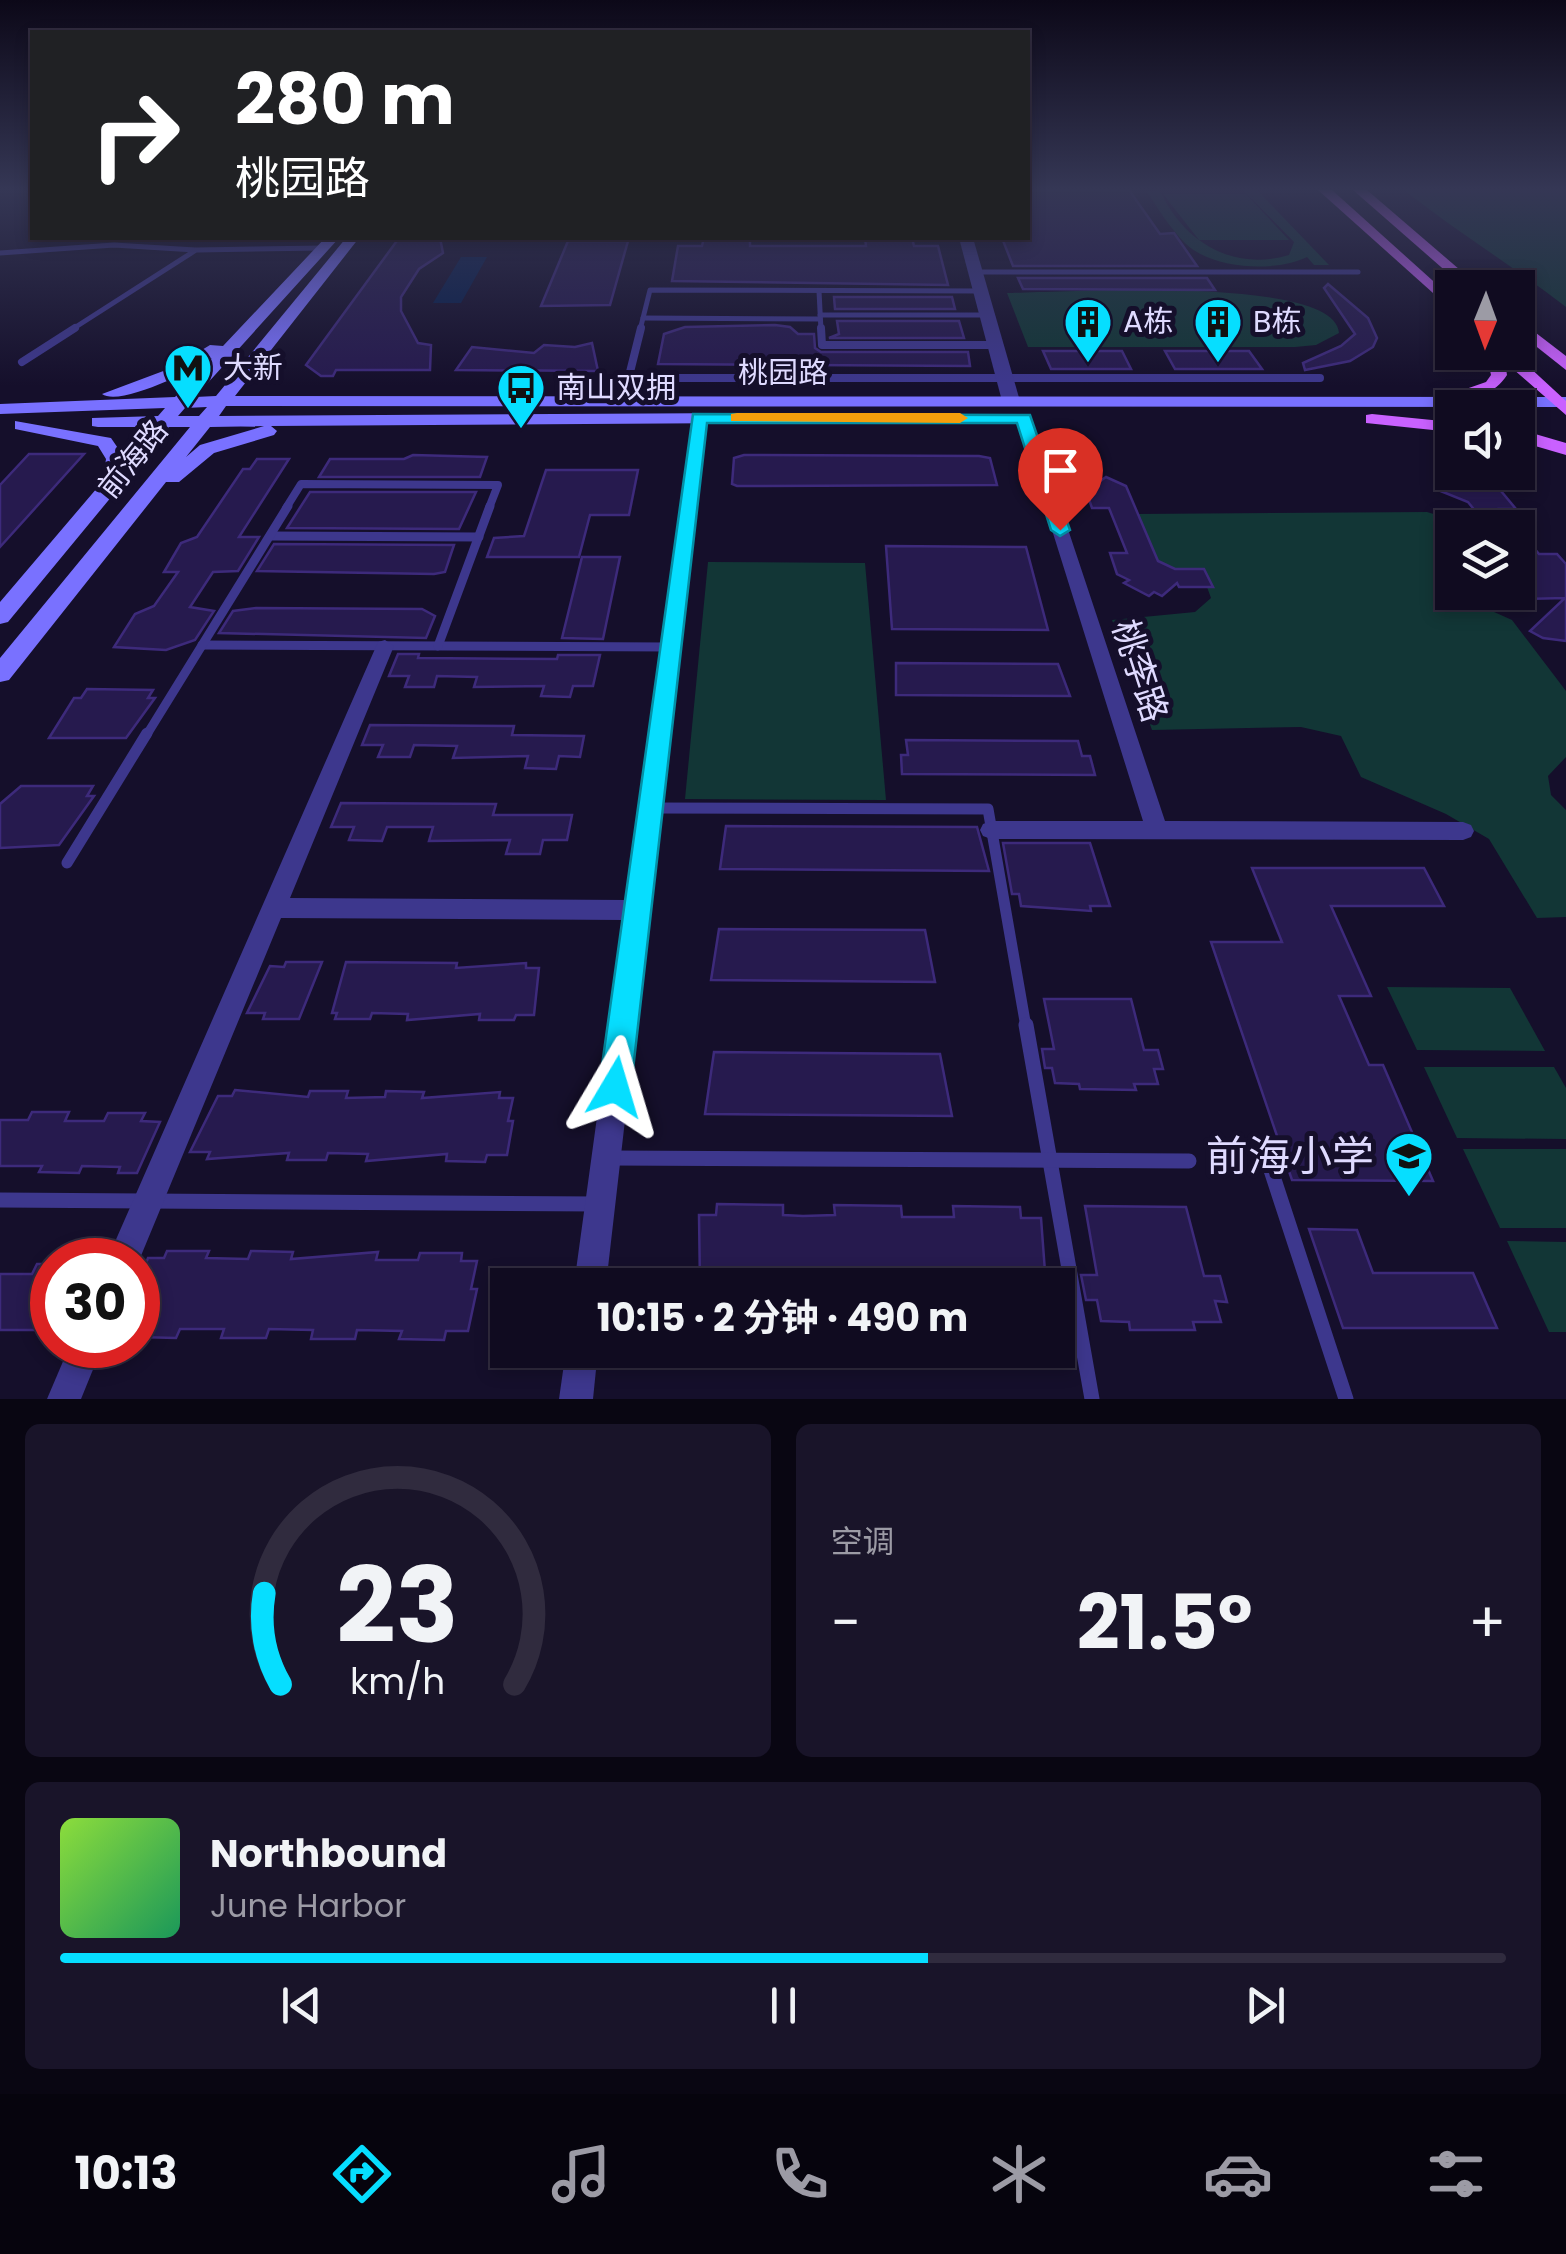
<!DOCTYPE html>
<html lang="zh">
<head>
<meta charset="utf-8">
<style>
  body { margin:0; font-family:Poppins,"Noto Sans SC",sans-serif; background:#191429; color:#f1f3f6; height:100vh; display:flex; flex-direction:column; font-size:38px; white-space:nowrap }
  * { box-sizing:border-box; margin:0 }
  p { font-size:32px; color:#9c9ba5 }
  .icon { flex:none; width:55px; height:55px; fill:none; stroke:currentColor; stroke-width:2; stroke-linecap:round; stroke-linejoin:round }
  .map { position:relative; height:1399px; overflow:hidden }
  .sheet { display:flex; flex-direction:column; gap:25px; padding:25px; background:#090612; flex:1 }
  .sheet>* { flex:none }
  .hud { position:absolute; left:30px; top:30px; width:1000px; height:210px; border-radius:0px; box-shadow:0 5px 15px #0003,0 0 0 2px #302b3e; background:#202124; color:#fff; overflow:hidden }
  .needle { width:65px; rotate:181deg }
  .buttons { position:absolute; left:1435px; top:270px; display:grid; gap:20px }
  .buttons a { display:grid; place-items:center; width:100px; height:100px; border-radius:0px; background:#100b20; box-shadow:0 5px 15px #0003,0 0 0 2px #302b3e; font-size:50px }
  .speed { position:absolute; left:30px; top:1238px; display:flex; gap:20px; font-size:50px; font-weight:700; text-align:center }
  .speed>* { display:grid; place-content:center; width:130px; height:130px; border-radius:50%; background:#100b20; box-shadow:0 5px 15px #0003,0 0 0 2px #302b3e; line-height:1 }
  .speed .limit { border:15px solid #d22; background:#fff; color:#111 }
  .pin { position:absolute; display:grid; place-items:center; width:85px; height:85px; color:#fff; margin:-102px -42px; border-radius:50% 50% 50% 0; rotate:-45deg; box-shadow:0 0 10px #0007 }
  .pin .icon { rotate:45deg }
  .me { position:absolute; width:110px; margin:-55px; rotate:7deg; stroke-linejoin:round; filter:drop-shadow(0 0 8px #0008) }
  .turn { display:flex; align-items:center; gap:35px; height:210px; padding:0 40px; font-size:45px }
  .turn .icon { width:130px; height:130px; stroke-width:2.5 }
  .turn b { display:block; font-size:70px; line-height:85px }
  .big { font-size:75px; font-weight:700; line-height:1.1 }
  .sheet .tile { flex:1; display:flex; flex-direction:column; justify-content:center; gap:15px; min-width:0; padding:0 35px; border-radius:15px; background:#191429 }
  .sheet .dial { align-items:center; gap:0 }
  .dial svg { height:260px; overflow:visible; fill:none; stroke:#302b3e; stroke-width:7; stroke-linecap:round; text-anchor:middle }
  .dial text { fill:#f1f3f6; stroke:none }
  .song { display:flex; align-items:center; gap:30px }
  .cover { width:120px; height:120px; border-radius:15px; background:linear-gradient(135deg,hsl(90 70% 55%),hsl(150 70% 35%)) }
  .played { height:10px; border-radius:5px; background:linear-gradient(90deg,#06deff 60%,#302b3e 60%) }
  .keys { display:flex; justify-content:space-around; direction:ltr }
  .heat { display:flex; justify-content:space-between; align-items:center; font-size:55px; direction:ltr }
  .sheet .tiles { flex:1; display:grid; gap:25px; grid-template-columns:1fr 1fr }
  .tile:last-child { grid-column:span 2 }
  .trip { position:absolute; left:490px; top:1268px; width:585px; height:100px; border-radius:0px; background:#100b20; box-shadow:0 5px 15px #0003,0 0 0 2px #302b3e; font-weight:700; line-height:100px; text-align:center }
  .dock { display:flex; height:160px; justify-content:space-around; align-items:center; background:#06040d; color:#9c9ba5 }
  .dock .icon { width:70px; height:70px }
  .dock .on { color:#06deff }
  .dock b { font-size:45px; color:#f1f3f6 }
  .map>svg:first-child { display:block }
</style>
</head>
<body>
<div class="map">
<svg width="1566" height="1399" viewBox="0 0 1566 1399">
  <rect width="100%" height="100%" fill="#150f2b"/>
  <g fill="#123636">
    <path d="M1160,190c22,51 73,82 129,65l5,-13 -51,-52h14l72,75h-15l-7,-8c-32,16 -96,12 -122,-14 -14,-14 -28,-35 -38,-52z"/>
    <path d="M1404,190h162v117c-53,-41 -109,-75 -162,-117z"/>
    <path d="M1163,194h83l43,46h-90z"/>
    <path d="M1007,293c50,0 329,-19 332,40l-23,12 -21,2h-267z"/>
    <path d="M1427,512l23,7 6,8 -4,1v64l16,1 8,11 36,16 54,71v66l-18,19 3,19 15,15v107l-29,1 -48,-79 -43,-25 -85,-37 -20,-41 -40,-9 -149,3 -40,-110 83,-8 16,-14 -8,-22 -52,-6 -15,-56z"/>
    <path d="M708,562l157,1 21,237 -201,-1z"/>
    <path d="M1387,987l123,1 35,63 -128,-1z"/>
    <path d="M1424,1067h130l12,21v51l-109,-1z"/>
    <path d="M1463,1149h103v79h-66z"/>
    <path d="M1507,1241l59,1v90h-17z"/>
  </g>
  <path fill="#071e4c" d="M461,257h26l-26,46h-28z"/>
  <g fill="#261a4e" stroke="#3d2a7b" stroke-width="2.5">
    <path d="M1028,190h101l31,44 14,-1 23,33h-184l-11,-28h26z"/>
    <path d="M399,238h41l3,15 -24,16 -18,28v14l17,32 13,2 -1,25h-94l-3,6h-12l-15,-11z"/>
    <path d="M704,238h46v8h116l-1,-8h47l2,8h24l10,39 -276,-4 6,-35h24z"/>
    <path d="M568,241h60l-18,64 -69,1z"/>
    <path d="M1018,278h189l8,12 -192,-1z"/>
    <path d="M1328,284l40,34 9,20 -4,9 -23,14 -45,9 -2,-7 38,-17 14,-12 -31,-46z"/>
    <path d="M834,297h118l3,12h-120z"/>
    <path d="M837,321h122l5,17h-135l10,-4z"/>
    <path d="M775,325l15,2 8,7h16l1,14 6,4h147l2,14 -312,-2 6,-30 21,-7z"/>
    <path d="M592,343l6,28 -142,-1 16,-23 62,6 10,-8 31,2z"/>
    <path d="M1043,351h79l9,18h-80z"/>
    <path d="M1165,351h84l13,18h-87z"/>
    <path d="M29,454h55l-84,93v-62z"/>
    <path d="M413,455l74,2 -7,20h-161l11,-18h74z"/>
    <path d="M744,455l235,1 11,2 7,27 -260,1 -5,-2 2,-26z"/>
    <path d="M257,459h32l-50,78h20l-21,34 -25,1 -23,35 24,4 -19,29 -29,10 -52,-3 21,-33 19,-8 24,-34h-14l17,-29 16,-6 46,-68h7z"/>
    <path d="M546,470h92l-9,45h-39l-11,42h-92l7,-19 30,-2z"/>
    <path d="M1454,474l37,10 -3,2 13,5 15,18h-16l16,19h-27l-21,-26 -30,-12z"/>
    <path d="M1106,477l20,9 32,75 17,8h29l9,18h-34l-2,-4 -15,13 -8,-4 -5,4 -25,-13 5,-3 -12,-6 -7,-21h17l-18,-45h-17l-6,-17z"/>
    <path d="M310,492h166l-17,37 -172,-1z"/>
    <path d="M1518,529l21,25h18l9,10v77l-23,-3 -13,-7 35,-33 -42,1 -5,-7z"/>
    <path d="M274,544l180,1 -9,27 -11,2 -177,-3z"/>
    <path d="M886,546l140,1 22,83 -156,-1z"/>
    <path d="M582,557h38l-17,82 -41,-1z"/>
    <path d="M256,608l166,1 13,7 -9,22 -207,-5 14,-22z"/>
    <path d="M398,654h21l-1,4 139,1 1,-4h42l-7,31h-20l-3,11 -29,-1 3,-10 -70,1 3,-10 -40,-1 -3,11h-29l4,-11h-20z"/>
    <path d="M896,663l162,1 12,32 -174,-1z"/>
    <path d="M87,689l66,1 -5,8h7l-29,40h-77l25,-40h7z"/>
    <path d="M370,725l144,1 -2,9 72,1 -4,21 -21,-1 -3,13 -31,-1 3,-12 -75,2 4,-12 -43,-1 -4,12h-32l5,-12h-21z"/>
    <path d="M906,740l172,1 4,15h8l5,19 -193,-1 -1,-19h7z"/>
    <path d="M21,786h72l-6,10h7l-35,49 -59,3v-44z"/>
    <path d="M341,803l155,1 -3,11h79l-5,25h-24l-3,14h-34l4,-14 -81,1 4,-14h-46l-5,14 -33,-1 5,-13h-23z"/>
    <path d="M726,826l251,1 12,44 -269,-2z"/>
    <path d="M1003,843h87l20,63h-20l1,5 -70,-5 -2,-12h-7z"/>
    <path d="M1252,868h172l20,38h-113l40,90h-32l30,69h14l50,116 -141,-1 -81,-238h71z"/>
    <path d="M719,929l206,1 10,52 -224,-2z"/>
    <path d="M286,962h36l-23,57h-36l2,-6h-18l23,-47 14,1z"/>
    <path d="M346,962l111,1 -1,5 70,-5v5h13l-5,47h-18l-2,5h-35l1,-6 -73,6 1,-6 -36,-1 -2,6h-35l2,-6h-5z"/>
    <path d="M1044,999h87l13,51h14l5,19h-9l4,15h-24l2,6 -56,-1 -1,-5 -24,-1 -3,-15h-7l-3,-19h12z"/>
    <path d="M714,1052l226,2 12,62 -247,-2z"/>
    <path d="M235,1090l73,7 2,-6h38l-2,7 39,-1 1,-6 38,1 -2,6 78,-6 -1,6h14l-5,23h5l-6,34h-20l-2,7 -39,-1 1,-7 -81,7 2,-7 -40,-1 -2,7h-39l2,-7 -82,6 3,-7h-20l28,-56h14z"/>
    <path d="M32,1112h37l-4,9h39l4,-8h37l-4,8 19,1 -23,51h-19l2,-6 -38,-1 -3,7 -40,-1 3,-6h-42v-46h28z"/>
    <path d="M717,1204l66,1v10l20,1 32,-1 -1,-10 67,1 1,11h52l-1,-11 67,1 1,11h20l5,67h-346l-1,-70h17z"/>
    <path d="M1085,1206l101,1 18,69h16l7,26 -12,-1 6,21h-28l2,8h-65l-1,-8 -28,-1 -4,-21h-11l-5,-25h16z"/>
    <path d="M1309,1229l48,1 16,43h100l24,55h-154z"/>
    <path d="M167,1251h42l-3,7 42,1 3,-8 42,1 -2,7 87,-7 -2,8h42l2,-7h42l-1,8h16l-6,28h6l-9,42h-22l-2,9 -45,-1 3,-8 -45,-1 -2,9h-44l2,-9 -44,-1 -3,9h-45l3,-9h-44l-4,9 -38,-1v-53l10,-26h16z"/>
    <path d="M37,1264h15v66h-52v-56h32z"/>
  </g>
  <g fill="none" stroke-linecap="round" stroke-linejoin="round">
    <g stroke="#3d378d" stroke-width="5">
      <path d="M0,253l114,-8 81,5"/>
      <path d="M975,272h383"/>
      <path d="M819,291l2,39"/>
      <path d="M820,315h167"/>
      <path d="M643,318l177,1"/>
      <path d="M71,330l125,-80 126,-2"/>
      <path d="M640,330l10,-40 331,1"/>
    </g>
    <g stroke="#3d378d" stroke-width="8">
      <path d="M821,328l1,17h173"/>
      <path d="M22,362l53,-34"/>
      <path d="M629,378h691"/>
      <path d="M623,400l18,-72"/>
      <path d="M286,508l15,-24 197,1 -9,23"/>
    </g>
    <g stroke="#3d378d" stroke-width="9">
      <path d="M270,536l209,1"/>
      <path d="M202,645l468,2"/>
      <path d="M438,646l52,-140"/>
      <path d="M146,736l142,-230"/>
    </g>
    <g stroke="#3d378d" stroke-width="11">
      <path d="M650,808l338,1 38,218"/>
      <path d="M67,863l80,-130"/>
    </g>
    <g stroke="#3d378d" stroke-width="15">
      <path d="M1026,1025l66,374"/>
      <path d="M1266,1155l80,244"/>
      <path d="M610,1158l579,3"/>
      <path d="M0,1200l599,4"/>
    </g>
    <g fill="#3d378d" fill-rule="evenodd">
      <path d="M699,414l7,4 -100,867h-32l50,-365 -343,-2 -143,345v-3h-31l271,-618 7,-2 9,6 -104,252 336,2 66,-482z"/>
      <path d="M1024,414l7,4 134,403 298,1 8,3 3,6 -3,6 -8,3 -472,-1 -8,-3 -3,-6 3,-6 8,-3h152l-126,-403z"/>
      <path d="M70,1345h33l-22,54h-34z"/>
      <path d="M566,1350h32l-5,49h-34z"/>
    </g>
    <path fill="#3d378d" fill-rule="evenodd" d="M959,238h14l47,163 -3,4 -15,-4z"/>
    <path fill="#7971ff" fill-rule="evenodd" d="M325,238h14l-144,159 21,-1 130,-158h13l-124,158 1331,1v10l-1340,-1 -7,10 524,-3 9,5 -9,5 -472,3 6,5 -3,4 -60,18 -35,29h-13l-157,198 -9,2v-24l190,-231h-21l-161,195 -8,2v-22l103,-121 3,-22 -8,-13 -83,-17v-8l96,17 13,19 25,-30h-51l-6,-1v-8l66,-2 7,-8 -165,6v-10l175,-7 37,-39c-19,12 -92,49 -110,36l72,-27 36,-22 13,1zM207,407l-8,9h-21l7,-8zM264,426l-64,19 -14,12 24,-30z"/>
    <g fill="#c961ff" fill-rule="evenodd">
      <path d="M1318,190h14l120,108v12z"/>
      <path d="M1353,190h14l114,98h-16z"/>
      <path d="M1518,319l48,37v14l-48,-38z"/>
      <path d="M1486,352h27l53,49v14l-61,-53 2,13c-11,18 -42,33 -64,30v-8l43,-15 5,-7z"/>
      <path d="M1372,414l80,8v10l-86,-9v-8z"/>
      <path d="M1518,429l48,14v12l-48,-14z"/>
    </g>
  </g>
  <linearGradient id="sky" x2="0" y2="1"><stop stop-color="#0c0818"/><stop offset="0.49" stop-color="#353755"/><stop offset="1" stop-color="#353755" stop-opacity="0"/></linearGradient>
  <rect width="1566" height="386" fill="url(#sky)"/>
  <path fill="#06deff" stroke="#0490a6" stroke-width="2.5" d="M693,414l337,1 40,115 -10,6 -9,-6 -34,-107h-310l-76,664 -5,11 -11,4 -11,-4 -5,-11z"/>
  <path fill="#f59e0b" d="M737,413h223l8,5 -8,5 -229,-2v-7z"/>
  <defs>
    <g id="building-pin" transform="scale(2.5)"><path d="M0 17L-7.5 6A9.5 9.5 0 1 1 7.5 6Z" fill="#06deff" stroke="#150f2b"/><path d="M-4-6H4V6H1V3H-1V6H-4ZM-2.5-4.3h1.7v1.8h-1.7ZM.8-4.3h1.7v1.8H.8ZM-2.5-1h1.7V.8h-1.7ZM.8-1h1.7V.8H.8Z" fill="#111"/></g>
    <g id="metro-pin" transform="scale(2.5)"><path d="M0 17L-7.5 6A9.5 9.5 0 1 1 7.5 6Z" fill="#06deff" stroke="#150f2b"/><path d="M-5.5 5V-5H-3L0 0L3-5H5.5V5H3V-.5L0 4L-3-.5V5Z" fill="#111"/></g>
    <g id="bus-pin" transform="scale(2.5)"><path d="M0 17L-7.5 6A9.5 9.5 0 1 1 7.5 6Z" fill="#06deff" stroke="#150f2b"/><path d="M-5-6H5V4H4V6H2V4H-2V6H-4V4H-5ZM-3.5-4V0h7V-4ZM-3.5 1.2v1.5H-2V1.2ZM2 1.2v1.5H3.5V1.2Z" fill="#111"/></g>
    <g id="school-pin" transform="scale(2.5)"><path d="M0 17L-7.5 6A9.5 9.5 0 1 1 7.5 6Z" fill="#06deff" stroke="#150f2b"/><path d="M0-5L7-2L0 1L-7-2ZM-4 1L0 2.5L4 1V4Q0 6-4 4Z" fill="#111"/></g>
  </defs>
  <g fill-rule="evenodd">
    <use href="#building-pin" x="1088" y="322"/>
    <use href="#building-pin" x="1218" y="322"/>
    <use href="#metro-pin" x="188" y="368"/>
    <use href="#bus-pin" x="521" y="388"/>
    <use href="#school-pin" x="1409" y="1156"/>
  </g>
  <g text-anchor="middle" stroke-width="10" stroke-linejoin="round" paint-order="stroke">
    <g font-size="30" fill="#dfdaff" stroke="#150f2b" text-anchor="start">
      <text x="1123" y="332">A栋</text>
      <text x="1253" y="332">B栋</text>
      <text x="223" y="378">大新</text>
      <text x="556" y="398">南山双拥</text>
    </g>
    <g font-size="30" fill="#dfdaff" stroke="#150f2b">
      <text x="783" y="383">桃园路</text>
      <text transform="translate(133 459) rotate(-51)" y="10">前海路</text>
    </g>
    <g font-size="35" fill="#dfdaff" stroke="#150f2b">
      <text transform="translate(1140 671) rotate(72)" y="12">桃李路</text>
    </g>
    <g font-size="42" fill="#dfdaff" stroke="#150f2b" text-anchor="end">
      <text x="1374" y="1171">前海小学</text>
    </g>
  </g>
</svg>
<div class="buttons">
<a><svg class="needle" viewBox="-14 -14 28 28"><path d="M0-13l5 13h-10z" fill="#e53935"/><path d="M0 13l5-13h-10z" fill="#9c9ba5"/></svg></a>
<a><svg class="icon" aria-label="sound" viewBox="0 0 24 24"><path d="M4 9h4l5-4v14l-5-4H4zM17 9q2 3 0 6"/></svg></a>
<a><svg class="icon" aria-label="layers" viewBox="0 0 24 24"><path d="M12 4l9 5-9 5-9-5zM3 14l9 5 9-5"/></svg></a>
</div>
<div class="speed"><div class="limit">30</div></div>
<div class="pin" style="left:1060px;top:530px;background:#d93025"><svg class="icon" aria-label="arrive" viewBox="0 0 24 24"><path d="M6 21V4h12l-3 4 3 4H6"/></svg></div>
<svg class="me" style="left:615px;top:1087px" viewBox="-20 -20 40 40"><path d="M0-17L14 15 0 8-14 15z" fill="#06deff" stroke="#fff" stroke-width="4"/></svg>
<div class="trip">10:15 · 2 分钟 · 490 m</div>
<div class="hud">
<div class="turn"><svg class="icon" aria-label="right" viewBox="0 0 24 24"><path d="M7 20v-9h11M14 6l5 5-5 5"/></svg><div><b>280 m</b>桃园路</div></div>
</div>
</div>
<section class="sheet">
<div class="tiles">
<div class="tile dial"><svg viewBox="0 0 100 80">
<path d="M14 69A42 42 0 1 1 86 69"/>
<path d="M14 69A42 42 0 0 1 9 41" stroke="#06deff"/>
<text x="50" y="56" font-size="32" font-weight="700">23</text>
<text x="50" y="72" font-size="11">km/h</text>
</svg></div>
<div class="tile"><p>空调</p>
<div class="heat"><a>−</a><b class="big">21.5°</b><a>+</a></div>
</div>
<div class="tile">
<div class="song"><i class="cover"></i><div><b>Northbound</b><p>June Harbor</p></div></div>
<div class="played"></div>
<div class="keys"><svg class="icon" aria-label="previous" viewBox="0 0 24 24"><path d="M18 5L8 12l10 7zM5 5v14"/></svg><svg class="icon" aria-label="pause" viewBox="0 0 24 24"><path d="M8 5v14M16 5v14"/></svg><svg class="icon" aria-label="next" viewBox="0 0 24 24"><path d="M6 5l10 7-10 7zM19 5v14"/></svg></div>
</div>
</div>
</section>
<nav class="dock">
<b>10:13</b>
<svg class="icon on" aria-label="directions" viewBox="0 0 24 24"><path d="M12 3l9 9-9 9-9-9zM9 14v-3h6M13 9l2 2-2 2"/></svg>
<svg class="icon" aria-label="music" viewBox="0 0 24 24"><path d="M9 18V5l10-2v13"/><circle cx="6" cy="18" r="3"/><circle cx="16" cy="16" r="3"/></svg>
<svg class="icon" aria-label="phone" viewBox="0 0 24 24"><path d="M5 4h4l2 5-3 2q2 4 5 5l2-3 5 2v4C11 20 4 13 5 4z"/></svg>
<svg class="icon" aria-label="climate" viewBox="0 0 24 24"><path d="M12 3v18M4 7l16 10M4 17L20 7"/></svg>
<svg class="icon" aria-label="car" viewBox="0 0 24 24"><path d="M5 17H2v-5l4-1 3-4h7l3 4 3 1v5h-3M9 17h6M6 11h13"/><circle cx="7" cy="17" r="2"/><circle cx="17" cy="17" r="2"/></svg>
<svg class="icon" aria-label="filters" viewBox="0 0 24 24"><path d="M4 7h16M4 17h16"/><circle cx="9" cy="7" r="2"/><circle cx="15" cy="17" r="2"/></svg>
</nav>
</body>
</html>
